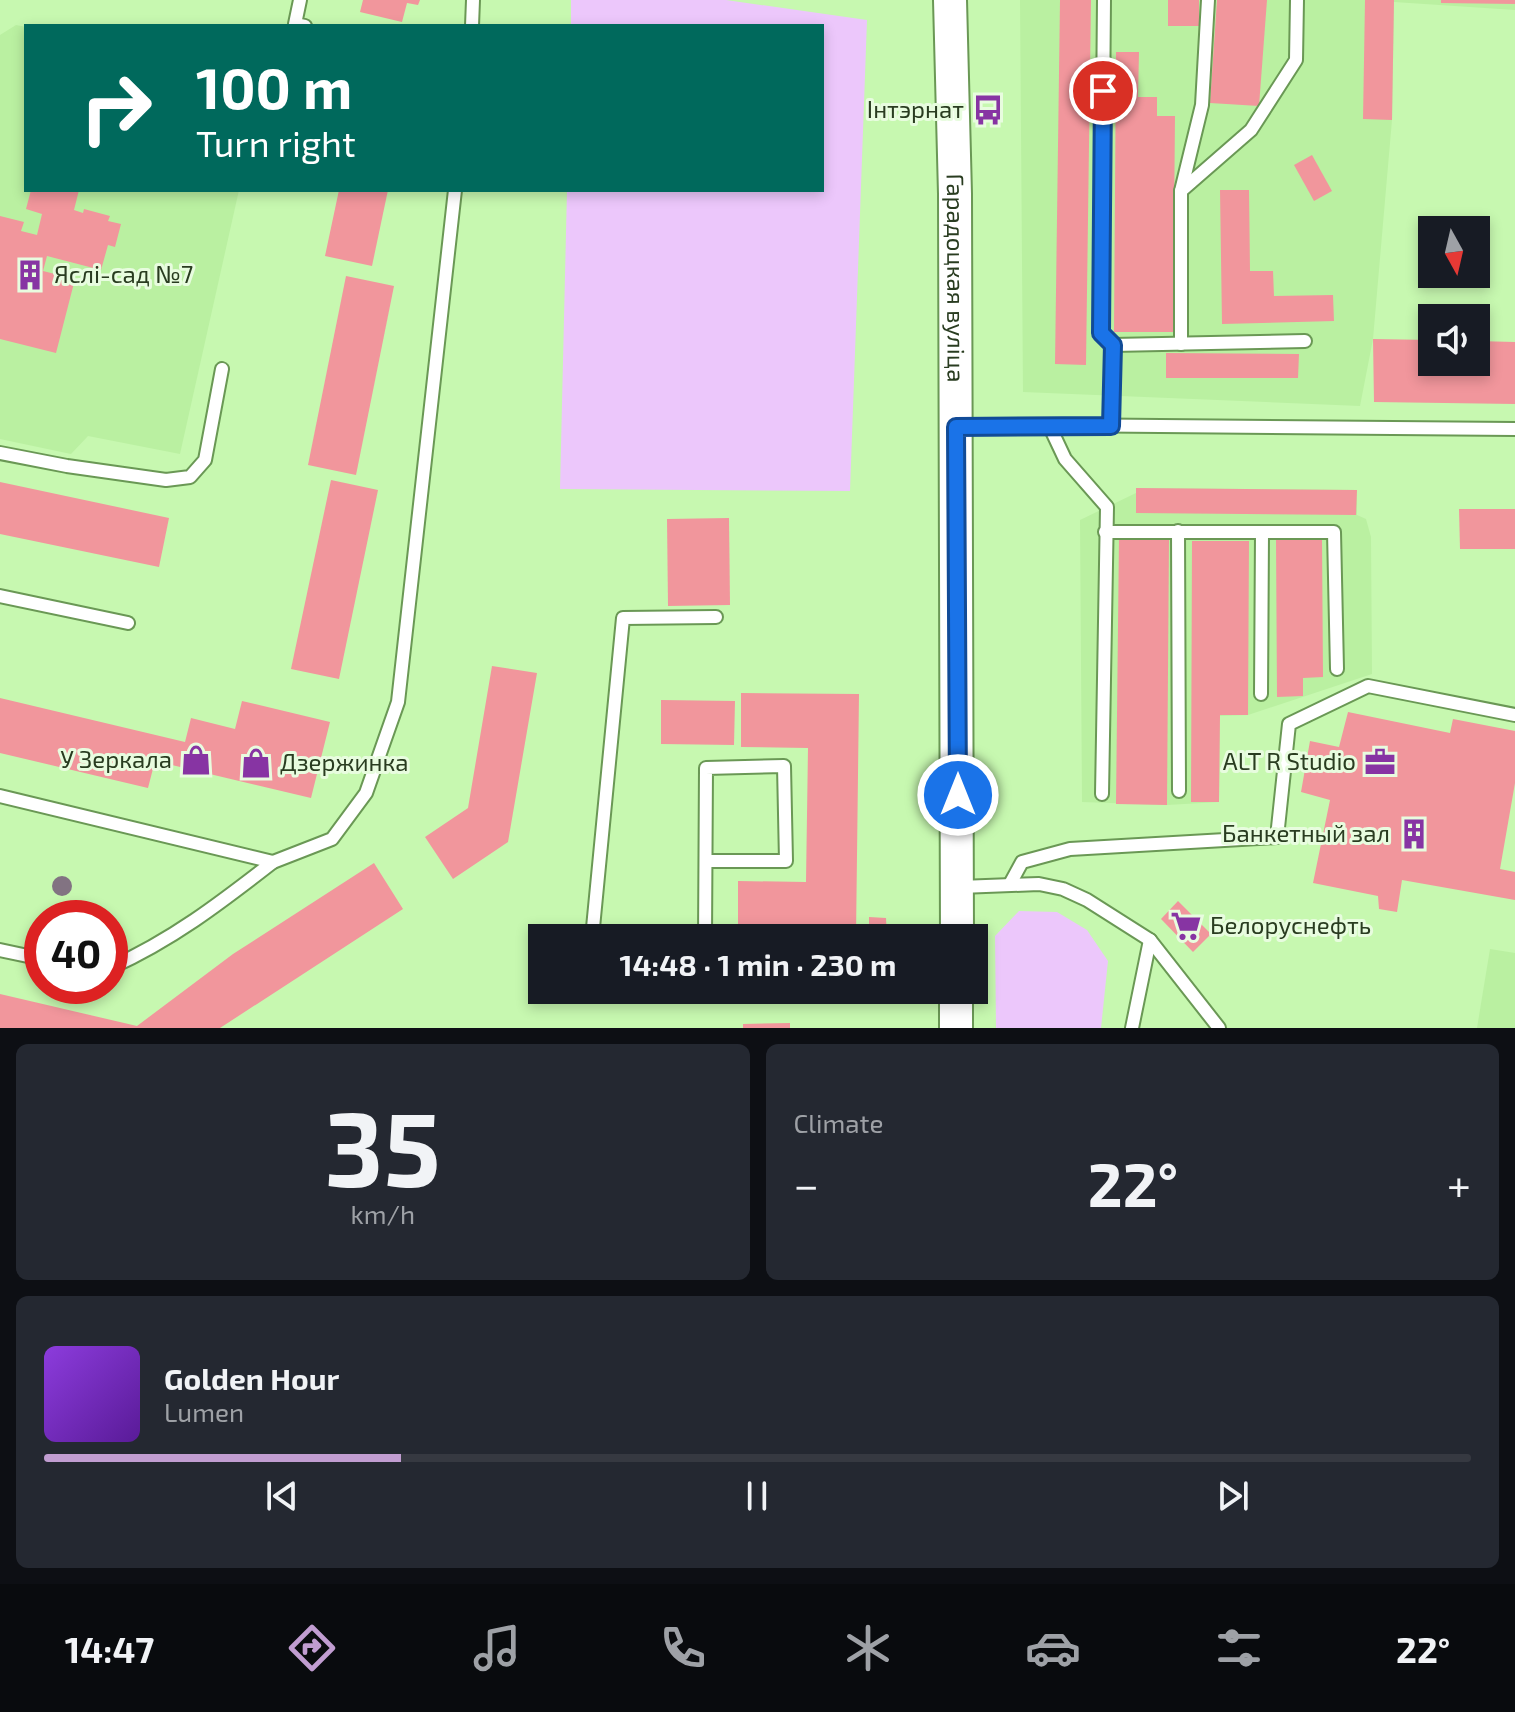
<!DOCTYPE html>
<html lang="en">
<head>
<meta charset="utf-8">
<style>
  body { margin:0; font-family:"Exo 2",sans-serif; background:#242831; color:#f1f3f6; height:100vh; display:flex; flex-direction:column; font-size:30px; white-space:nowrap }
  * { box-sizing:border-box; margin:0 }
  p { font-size:26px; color:#9ea1a6 }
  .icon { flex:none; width:44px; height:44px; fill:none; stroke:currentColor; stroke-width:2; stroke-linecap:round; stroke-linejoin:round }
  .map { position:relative; height:1028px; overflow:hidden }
  .side { display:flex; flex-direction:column; gap:16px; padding:16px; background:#0d0f14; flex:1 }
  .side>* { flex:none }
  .hud { position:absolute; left:24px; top:24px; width:800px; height:168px; border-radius:0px; box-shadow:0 4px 12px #0003; background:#00695c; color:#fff; overflow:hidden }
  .needle { width:52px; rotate:172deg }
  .controls { position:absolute; left:1418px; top:216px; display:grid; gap:16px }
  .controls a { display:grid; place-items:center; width:72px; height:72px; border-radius:0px; background:#171b24; box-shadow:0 4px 12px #0003; font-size:40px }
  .speed { position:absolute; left:24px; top:900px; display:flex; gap:16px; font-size:40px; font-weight:700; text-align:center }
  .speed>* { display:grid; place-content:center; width:104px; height:104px; border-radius:50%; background:#171b24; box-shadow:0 4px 12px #0003; line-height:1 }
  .speed .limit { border:12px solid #d22; background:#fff; color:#111 }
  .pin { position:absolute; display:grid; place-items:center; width:68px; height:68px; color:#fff; margin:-34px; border:4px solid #fff; border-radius:50%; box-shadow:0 2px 8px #0007 }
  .me { position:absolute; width:88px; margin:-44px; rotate:0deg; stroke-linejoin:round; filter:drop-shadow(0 0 6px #0008) }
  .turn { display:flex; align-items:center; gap:28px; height:168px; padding:0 40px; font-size:36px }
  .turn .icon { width:104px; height:104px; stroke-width:2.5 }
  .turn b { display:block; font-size:56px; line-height:68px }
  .big { font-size:60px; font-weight:700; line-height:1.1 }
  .side .card { flex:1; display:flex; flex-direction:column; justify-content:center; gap:12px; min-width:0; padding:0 28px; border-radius:12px; background:#242831 }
  .side .dial { align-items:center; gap:0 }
  .dial b { font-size:104px; line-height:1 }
  .song { display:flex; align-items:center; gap:24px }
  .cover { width:96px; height:96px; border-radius:12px; background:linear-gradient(135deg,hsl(270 70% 55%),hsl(270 70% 35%)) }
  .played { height:8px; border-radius:4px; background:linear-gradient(90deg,#c19dd1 25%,#363941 25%) }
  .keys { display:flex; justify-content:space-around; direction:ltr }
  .heat { display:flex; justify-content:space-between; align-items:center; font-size:44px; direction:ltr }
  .side .tiles { flex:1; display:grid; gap:16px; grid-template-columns:1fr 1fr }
  .card:last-child { grid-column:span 2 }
  .trip { position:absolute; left:528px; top:924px; width:460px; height:80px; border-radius:0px; background:#171b24; box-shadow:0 4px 12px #0003; font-weight:700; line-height:80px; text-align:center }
  .menu { display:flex; height:128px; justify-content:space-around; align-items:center; background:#090b0e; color:#9ea1a6 }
  .menu .icon { width:56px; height:56px }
  .menu .selected { color:#c19dd1 }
  .menu b { font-size:36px; color:#f1f3f6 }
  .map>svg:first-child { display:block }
</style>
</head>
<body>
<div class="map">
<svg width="1515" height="1028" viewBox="0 0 1515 1028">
  <rect width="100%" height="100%" fill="#c7f8b0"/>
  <g fill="#baf0a1">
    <path d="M1020,0h495v10l-121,-8 -2,118 -19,219 -13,67 -337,-14z"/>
    <path d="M16,25l10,2v163h213l-59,264 -92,-18 -17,18 -71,-15v-404z"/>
    <path d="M1136,488l221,2v25l9,4 5,18 1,137 -124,41 -28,1 -1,86 -52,3 -85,-3 -2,-282 56,-27z"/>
    <path d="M1490,949l25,4v75h-38z"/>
  </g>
  <g fill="#ecc7fb">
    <path d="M571,0h155l141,20 -17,471 -290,-2 7,-299h255v-164h-251z"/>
    <path d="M1019,911l38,1 30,18 21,31 -7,67h-105l-1,-92z"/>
  </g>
  <g fill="#f1969c">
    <path d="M363,0h57l-2,5 -11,-2 -5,19 -42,-10z"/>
    <path d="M1060,0h31l-5,365 -31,-1z"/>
    <rect x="1168" y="0" width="31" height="26"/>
    <path d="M1217,0h50l-8,106 -49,-3z"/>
    <path d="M1365,0h29l-2,120 -29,-1z"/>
    <path d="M1441,0h74v4l-74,-1z"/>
    <path d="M1116,52h23l-1,45h19v19h18l-2,216h-59z"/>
    <path d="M1312,155l20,36 -18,10 -20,-36z"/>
    <path d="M31,190h48l-5,20 9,3 1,-4 26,7 -2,5 13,3 -6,23 -7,-2 -7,25 -54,-14 -4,15 32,8 -19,74 -56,-14v-123l24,6 -3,9 16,4 5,-21 -16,-5z"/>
    <path d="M339,190h49l-16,76 -47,-10z"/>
    <path d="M1220,190h29l1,81h23l1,25 59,-1 1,26 -112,3z"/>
    <path d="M346,276l48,10 -38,189 -48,-10z"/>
    <path d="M1373,339l59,1v22h44v-21l39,1v62l-141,-2z"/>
    <path d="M1166,353l133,1 -1,24h-132z"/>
    <path d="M331,480l47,10 -39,189 -48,-10z"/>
    <path d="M0,482l169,36 -10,49 -159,-33z"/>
    <path d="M1136,488l221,2 -1,25 -220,-2z"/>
    <path d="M1459,509h56v40h-55z"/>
    <path d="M729,518l1,87 -62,1 -1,-87z"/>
    <path d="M1119,538l50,1 -2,266 -51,-1z"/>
    <path d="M1276,539h46l1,138 -20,1v18l-26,1z"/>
    <path d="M1192,541h57l-1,174h-28l-1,87h-28z"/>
    <path d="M492,666l45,7 -29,169 -55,37 -28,-42 43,-29z"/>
    <path d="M741,693l118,1 -3,242 -118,-1v-54l68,1 2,-134 -67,-1z"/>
    <path d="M0,698l185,44 6,-24 44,11 7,-28 88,21 -19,76 -156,-37 -7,27 -148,-35z"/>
    <path d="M661,700l74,1 -1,44 -73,-1z"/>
    <path d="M1348,712l102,21 3,-14 62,12v52l-15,86 15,3v28l-113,-20 -5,32 -18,-3 -1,-13 -65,-13 17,-83 -29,-8 9,-51 29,6z"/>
    <path d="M374,863l29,46 -183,119h-220v-34l137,32 96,-72z"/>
    <path d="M1178,901l33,33 -18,18 -32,-33z"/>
    <path d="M869,917l17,1 1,20h-18z"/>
    <path d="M790,1023v5h-47v-4z"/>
  </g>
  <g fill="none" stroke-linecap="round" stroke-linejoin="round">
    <g stroke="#6a9855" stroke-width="16">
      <g id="lane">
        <path d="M300,0l-5,24 10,2"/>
        <path d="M1104,0l-3,333 12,12 -2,81"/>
        <path d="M472,26l1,-26"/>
        <path d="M1181,191l70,-61 45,-70 1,-60"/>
        <path d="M1181,344v-153l21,-86 6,-105"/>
        <path d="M1113,345l192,-4"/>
        <path d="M1049,425l16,34 42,48 -5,287"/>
        <path d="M956,427l93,-2 466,4"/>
        <path d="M0,453l67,13 99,14 24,-3 15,-17 17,-91"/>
        <path d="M1178,531l1,260"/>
        <path d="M1105,532h229l3,137"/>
        <path d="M0,596l128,27"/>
        <path d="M1261,694l1,-161"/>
        <path d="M0,796l273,66 59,-23 34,-46 32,-91 57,-512"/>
        <path d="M1010,884l12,-22 48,-13 207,-12 12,-113 79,-38 147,29"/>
        <path d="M960,887l79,-3 24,5 24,11 63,40 69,88"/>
        <path d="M592,938l31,-320 93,-1"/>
        <path d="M705,938l1,-170 78,-2 2,95h-80"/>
        <path d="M0,950l42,9"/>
        <path d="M110,968c62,-28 109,-64 163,-106"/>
        <path d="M1132,1028l18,-88"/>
      </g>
    </g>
    <g stroke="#6a9855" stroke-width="36">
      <g id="secondary">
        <path id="s1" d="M950,0l5,194 2,744"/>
        <path d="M956,990v38"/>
      </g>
    </g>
    <use href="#lane" stroke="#fff" stroke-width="12"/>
    <use href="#secondary" stroke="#fff" stroke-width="32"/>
  </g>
  <circle fill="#827382" cx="62" cy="886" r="10"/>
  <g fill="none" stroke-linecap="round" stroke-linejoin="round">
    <g stroke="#114b97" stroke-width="20">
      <path id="route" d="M958,795l-2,-368 155,-1 2,-81 -12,-12 2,-242"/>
    </g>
    <use href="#route" stroke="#1a73e8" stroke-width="14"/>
  </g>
  <defs>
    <g id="bus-bare" transform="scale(2.4)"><path d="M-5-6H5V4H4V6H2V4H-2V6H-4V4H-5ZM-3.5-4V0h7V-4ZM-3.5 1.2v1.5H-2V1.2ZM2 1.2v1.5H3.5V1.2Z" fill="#8734a3" stroke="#e8fcdf" stroke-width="2.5" paint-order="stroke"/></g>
    <g id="building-bare" transform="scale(2.4)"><path d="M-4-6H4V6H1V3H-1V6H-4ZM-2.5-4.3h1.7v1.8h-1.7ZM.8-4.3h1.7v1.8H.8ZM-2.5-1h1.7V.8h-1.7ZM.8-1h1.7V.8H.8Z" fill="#8734a3" stroke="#e8fcdf" stroke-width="2.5" paint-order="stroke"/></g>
    <g id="shop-bare" transform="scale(2.4)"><path d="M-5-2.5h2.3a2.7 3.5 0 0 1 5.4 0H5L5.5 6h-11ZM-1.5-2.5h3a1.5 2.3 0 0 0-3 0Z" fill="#8734a3" stroke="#e8fcdf" stroke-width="2.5" paint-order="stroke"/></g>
    <g id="office-bare" transform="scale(2.4)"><path d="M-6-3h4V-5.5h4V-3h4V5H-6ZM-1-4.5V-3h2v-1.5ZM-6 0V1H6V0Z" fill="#8734a3" stroke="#e8fcdf" stroke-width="2.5" paint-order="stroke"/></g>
    <g id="supermarket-bare" transform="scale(2.4)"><path d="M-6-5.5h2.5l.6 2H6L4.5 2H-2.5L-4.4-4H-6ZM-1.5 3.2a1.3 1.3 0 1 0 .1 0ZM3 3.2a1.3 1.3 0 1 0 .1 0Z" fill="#8734a3" stroke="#e8fcdf" stroke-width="2.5" paint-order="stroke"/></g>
  </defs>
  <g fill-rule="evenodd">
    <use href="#bus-bare" x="988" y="110"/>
    <use href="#building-bare" x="30" y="275"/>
    <use href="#shop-bare" x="196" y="760"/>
    <use href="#office-bare" x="1380" y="762"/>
    <use href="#shop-bare" x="256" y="763"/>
    <use href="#building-bare" x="1414" y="834"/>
    <use href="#supermarket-bare" x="1186" y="926"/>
  </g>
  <g text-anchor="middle" stroke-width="6" stroke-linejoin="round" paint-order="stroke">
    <g font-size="24" fill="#293c20" stroke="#e8fcdf" text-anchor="end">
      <text x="964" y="118">Інтэрнат</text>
      <text x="54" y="283" text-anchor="start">Яслі-сад №7</text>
      <text x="172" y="768">У Зеркала</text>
      <text x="1356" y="770">ALT R Studio</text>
      <text x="280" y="771" text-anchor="start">Дзержинка</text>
      <text x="1390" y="842">Банкетный зал</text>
      <text x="1210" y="934" text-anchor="start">Белоруснефть</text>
    </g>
    <g font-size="24" fill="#293c20" stroke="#e8fcdf">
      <text dy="8" stroke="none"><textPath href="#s1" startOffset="278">Гарадоцкая вуліца</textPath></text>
    </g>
  </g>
</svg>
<div class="controls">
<a><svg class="needle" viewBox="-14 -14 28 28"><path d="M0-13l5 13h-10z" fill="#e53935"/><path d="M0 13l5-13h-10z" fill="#9ea1a6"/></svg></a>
<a><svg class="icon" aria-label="sound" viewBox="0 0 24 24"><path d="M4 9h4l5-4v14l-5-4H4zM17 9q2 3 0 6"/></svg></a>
</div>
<div class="speed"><div class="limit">40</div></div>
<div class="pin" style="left:1103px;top:91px;background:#d93025"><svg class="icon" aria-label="arrive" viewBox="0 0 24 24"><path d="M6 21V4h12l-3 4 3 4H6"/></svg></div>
<svg class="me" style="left:958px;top:795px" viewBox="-20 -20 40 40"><circle r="17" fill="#1a73e8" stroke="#fff" stroke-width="3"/><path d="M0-11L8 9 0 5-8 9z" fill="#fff"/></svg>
<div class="trip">14:48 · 1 min · 230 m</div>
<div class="hud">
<div class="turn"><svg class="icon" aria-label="right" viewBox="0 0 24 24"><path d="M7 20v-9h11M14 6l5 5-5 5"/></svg><div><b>100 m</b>Turn right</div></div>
</div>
</div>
<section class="side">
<div class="tiles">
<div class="card dial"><b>35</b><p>km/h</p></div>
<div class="card"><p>Climate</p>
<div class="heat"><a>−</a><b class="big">22°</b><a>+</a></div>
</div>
<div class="card">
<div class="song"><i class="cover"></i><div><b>Golden Hour</b><p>Lumen</p></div></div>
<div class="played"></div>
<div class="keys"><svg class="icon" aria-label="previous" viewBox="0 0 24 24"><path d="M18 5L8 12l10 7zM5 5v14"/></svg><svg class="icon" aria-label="pause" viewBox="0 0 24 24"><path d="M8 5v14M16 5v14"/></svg><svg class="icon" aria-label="next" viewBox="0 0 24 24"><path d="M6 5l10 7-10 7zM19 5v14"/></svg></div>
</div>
</div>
</section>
<nav class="menu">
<b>14:47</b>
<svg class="icon selected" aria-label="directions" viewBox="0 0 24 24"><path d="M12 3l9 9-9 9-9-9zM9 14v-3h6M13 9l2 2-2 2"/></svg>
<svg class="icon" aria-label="music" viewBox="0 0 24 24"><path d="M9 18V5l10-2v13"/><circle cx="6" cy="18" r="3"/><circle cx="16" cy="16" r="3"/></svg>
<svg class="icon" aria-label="phone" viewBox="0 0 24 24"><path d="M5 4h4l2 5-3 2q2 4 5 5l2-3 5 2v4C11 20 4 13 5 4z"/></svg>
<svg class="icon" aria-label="climate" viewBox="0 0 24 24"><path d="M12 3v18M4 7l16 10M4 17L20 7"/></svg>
<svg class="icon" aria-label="car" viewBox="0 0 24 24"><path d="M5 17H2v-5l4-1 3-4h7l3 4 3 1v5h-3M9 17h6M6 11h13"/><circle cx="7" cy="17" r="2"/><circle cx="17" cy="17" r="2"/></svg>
<svg class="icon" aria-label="filters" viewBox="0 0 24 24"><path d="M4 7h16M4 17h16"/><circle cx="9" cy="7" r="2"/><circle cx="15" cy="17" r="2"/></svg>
<b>22°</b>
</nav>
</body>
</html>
